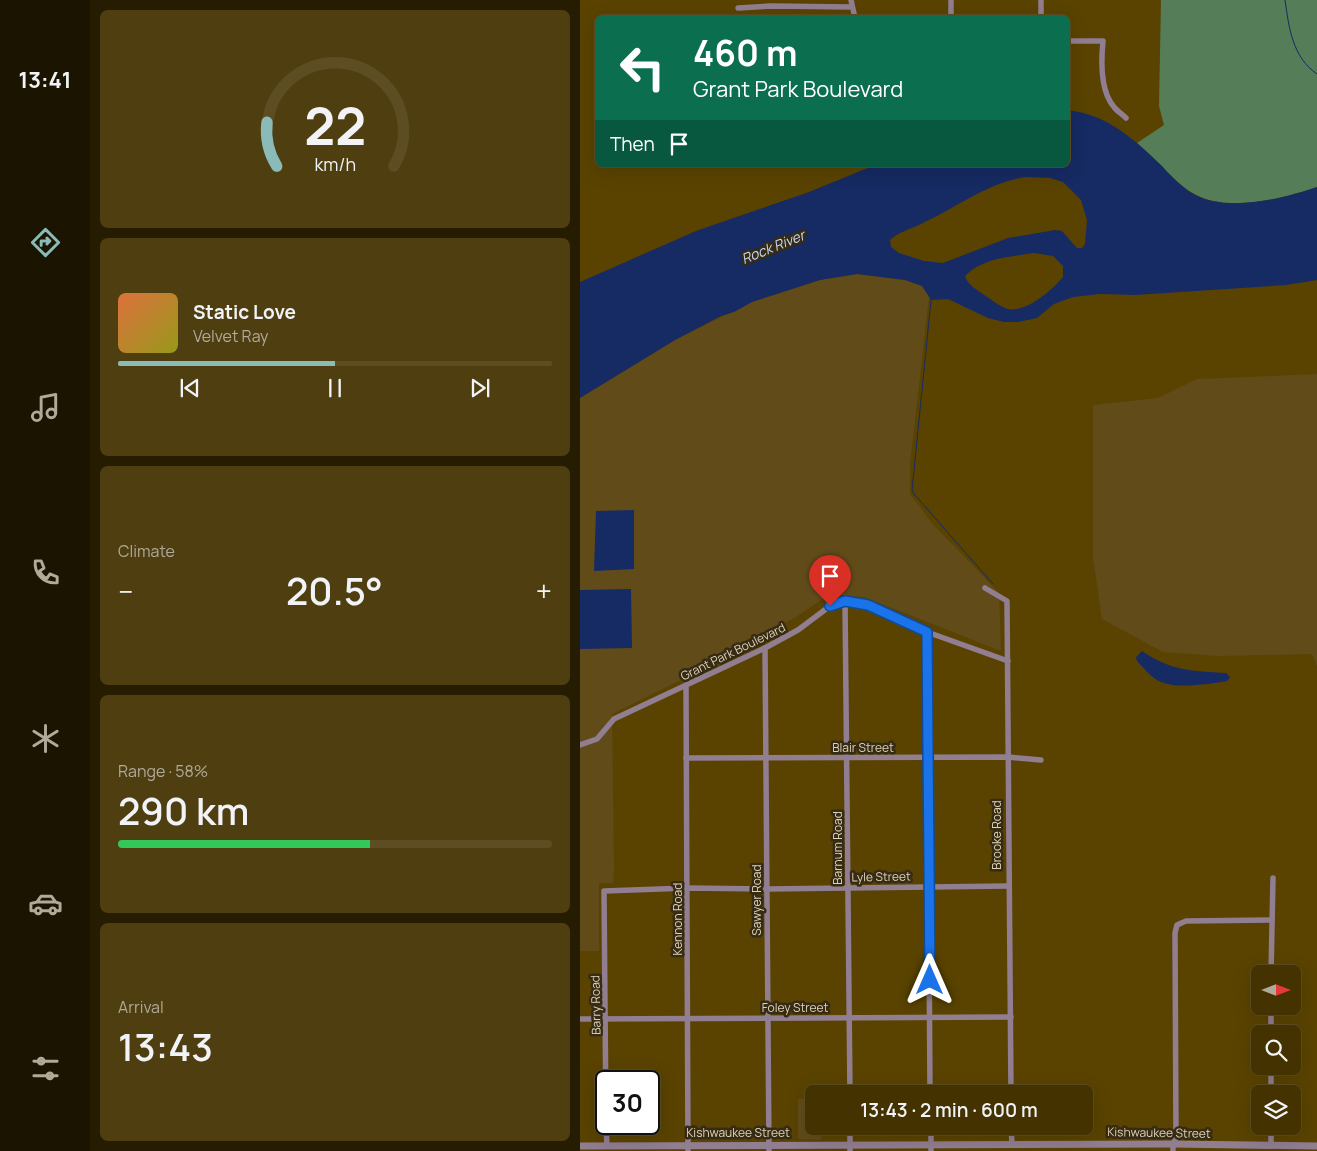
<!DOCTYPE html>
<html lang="en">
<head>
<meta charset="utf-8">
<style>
  body { margin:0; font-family:Manrope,sans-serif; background:#4e3e10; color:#f1f3f6; height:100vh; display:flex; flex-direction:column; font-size:19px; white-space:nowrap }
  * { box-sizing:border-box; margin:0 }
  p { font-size:16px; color:#afaa99 }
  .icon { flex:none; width:28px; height:28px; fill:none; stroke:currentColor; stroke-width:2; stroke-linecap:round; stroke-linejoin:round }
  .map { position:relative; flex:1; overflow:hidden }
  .details { display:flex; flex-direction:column; gap:10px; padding:10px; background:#251c01; width:490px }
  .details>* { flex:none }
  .guide { position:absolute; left:15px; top:15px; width:475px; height:152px; border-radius:8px; box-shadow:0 5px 20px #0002,0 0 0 1px #5c4d23; background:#0b6e4f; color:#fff; overflow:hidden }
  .needle { width:32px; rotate:90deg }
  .buttons { position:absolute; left:671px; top:965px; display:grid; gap:10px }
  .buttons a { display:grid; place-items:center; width:50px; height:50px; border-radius:8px; background:#443201; box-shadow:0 5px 20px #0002,0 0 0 1px #5c4d23; font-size:25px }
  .speed { position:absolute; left:15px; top:1070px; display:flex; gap:10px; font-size:25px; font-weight:700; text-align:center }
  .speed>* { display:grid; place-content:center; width:65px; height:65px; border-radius:50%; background:#443201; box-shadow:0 5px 20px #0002,0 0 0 1px #5c4d23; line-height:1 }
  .speed .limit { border:2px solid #111; border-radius:8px; background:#fff; color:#111 }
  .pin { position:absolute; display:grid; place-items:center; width:42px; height:42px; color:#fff; margin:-51px -21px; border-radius:50% 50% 50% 0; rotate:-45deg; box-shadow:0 0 5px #0007 }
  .pin .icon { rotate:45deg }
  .me { position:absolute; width:55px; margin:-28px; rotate:0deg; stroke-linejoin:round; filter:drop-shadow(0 0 4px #0008) }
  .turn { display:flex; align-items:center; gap:18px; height:105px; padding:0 15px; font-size:22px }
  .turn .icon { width:65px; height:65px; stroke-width:2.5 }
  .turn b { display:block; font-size:35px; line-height:42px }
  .then { display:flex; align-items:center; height:48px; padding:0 15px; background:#0003; gap:10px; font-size:19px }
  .big { font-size:38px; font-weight:600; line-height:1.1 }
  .details .card { flex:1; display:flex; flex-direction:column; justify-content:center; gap:8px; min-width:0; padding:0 18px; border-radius:8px; background:#4e3e10 }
  .details .dial { align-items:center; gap:0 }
  .dial svg { height:130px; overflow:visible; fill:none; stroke:#5c4d23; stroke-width:7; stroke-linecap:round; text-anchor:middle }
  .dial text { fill:#f1f3f6; stroke:none }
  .song { display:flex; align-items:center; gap:15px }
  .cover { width:60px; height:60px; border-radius:8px; background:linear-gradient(135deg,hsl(20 70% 55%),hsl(60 70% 35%)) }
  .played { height:5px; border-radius:2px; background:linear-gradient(90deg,#8bbbb9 50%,#5c4d23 50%) }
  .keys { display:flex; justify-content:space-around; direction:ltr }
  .heat { display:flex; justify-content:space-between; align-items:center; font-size:28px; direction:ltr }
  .charge { height:8px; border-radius:4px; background:linear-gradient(90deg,#34c759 58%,#5c4d23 0) }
  .trip { position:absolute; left:225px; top:1085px; width:288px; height:50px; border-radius:8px; background:#443201; box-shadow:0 5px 20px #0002,0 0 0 1px #5c4d23; font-weight:600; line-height:50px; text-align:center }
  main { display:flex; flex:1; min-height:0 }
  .menu { display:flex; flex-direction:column; width:90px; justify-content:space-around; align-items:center; background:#1b1400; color:#afaa99 }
  .menu .icon { width:35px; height:35px }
  .menu .active { color:#8bbbb9 }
  .menu b { font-size:22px; color:#f1f3f6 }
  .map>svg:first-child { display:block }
</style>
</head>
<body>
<main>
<nav class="menu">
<b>13:41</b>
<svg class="icon active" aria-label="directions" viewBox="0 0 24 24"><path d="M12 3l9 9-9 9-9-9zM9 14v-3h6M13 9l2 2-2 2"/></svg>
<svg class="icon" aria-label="music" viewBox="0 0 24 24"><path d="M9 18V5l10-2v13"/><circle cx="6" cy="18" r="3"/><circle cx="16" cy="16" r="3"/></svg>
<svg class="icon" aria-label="phone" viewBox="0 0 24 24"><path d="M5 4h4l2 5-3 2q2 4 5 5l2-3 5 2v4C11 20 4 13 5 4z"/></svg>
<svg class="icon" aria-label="climate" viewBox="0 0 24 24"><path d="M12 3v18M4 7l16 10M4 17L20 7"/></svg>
<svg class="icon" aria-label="car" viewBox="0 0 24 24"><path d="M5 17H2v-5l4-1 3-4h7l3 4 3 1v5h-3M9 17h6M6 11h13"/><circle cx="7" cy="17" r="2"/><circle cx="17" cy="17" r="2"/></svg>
<svg class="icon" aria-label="filters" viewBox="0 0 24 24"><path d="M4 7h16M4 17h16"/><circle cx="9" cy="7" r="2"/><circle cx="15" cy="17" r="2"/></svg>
</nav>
<section class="details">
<div class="card dial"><svg viewBox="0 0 100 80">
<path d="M14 69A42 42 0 1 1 86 69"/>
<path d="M14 69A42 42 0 0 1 8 42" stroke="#8bbbb9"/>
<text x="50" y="56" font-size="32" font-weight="700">22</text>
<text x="50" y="72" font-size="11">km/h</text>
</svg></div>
<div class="card">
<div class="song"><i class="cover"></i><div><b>Static Love</b><p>Velvet Ray</p></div></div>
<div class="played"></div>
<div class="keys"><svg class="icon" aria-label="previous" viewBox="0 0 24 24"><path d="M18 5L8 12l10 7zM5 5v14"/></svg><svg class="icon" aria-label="pause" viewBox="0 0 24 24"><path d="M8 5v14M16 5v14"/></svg><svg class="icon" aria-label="next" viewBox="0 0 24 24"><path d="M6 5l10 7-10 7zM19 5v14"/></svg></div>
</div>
<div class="card"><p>Climate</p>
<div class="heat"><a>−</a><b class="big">20.5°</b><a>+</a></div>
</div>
<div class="card"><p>Range · 58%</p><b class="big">290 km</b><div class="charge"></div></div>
<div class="card"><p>Arrival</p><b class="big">13:43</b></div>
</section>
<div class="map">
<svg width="737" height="1151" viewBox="0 0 737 1151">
  <rect width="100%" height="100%" fill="#5a4301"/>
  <g fill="#614b19">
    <path d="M277,274l48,6 17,6 7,10 -19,169v29l21,28 68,71 2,58 -137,-54 -21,-2 -19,3 -28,19 -105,58 -79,39 2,157 -1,12h-14v68h-19v-553l95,-58 77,-38 68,-22z"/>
    <path d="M737,374v292l-5,-12 -92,2 -57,-4 -61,-33 -9,-61v-153l65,-7 39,-19z"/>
    <path d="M218,1099h16v27h8l-1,14 -23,-1z"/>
  </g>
  <path fill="#557d57" d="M581,0h156v187c-36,12 -91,27 -126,5 -18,-11 -38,-35 -54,-49l27,-18 -5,-19z"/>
  <g fill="#162a63" fill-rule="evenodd">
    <path d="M488,110c40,5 66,29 94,56 8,9 18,19 28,26 34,22 92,7 127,-5v93l-31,5 -44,3 -107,7 -35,-1 -27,3 -19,7 -17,14 -19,4h-14l-16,-4 -40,-19 -17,1 -9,-14 -17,-6 -48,-6 -37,6 -68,22 -18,10 -13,4 -46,24 -95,58v-116l116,-51 113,-39 66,-27h193zM447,177l23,1 13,4 18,18 6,20 -2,24 -3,4h-5l-15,-17 -7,-1 -47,8 -65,25 -19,-2 -25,-8 -8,-6 -1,-7c10,-9 19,-10 31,-16 35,-16 67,-42 106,-47zM454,253l19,3 10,10v11c-11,13 -37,36 -55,32 -8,-2 -17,-10 -24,-14 -7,-5 -17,-11 -19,-19 18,-18 44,-19 69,-23z"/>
    <path d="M54,510v59l-40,2 2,-60z"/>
    <path d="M51,589l1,59 -52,1v-59z"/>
    <path d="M562,651c28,20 51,20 84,22l4,4 -3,4c-18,3 -54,9 -70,-1 -7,-4 -14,-13 -20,-19l-1,-4z"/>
  </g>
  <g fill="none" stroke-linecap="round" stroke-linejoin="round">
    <g stroke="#162a63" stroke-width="1">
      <path d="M705,0c4,27 7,57 32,74"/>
      <path d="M351,300l-19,190 2,4 79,90"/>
    </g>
    <g stroke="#917e91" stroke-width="5.5">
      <path d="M271,0l4,18"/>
      <path d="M371,0v18"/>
      <path d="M461,0v18"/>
      <path d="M158,8l33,-2 80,1"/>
      <path d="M488,41h35c-2,20 -3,50 11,66 3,4 8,7 12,11"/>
      <path d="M405,588l22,13 4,493"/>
      <path d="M265,601l5,493"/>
      <path d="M347,632l3,462"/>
      <path d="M185,648l4,503"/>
      <path d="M106,686l2,465"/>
      <path d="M0,745l17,-6 17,-20 151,-71 33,-18 32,-24 15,-5 23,4 59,27 81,29"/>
      <path d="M106,758l322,-1 33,3"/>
      <path d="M691,974l2,-96"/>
      <path d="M691,1006v28"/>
      <path d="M0,1019l431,-2"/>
      <path d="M691,1066v28"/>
      <path d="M26,1119l-2,-228 84,-3 79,1 242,-3"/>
      <path d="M26,1124l1,22"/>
      <path d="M270,1126v25"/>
      <path d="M351,1126v25"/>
      <path d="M431,1126l1,18"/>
      <path d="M691,1126v20"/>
      <path d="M593,1151v-7l3,-6 -1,-205 2,-8 9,-4 85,-1"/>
    </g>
    <path stroke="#917e91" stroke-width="7" d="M0,1146l593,-2 144,2"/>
  </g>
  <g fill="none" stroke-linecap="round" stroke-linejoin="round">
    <g stroke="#114b97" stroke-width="12">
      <path id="route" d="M250,606l15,-5 23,4 59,27 3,348"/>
    </g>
    <use href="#route" stroke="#1a73e8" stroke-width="9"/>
  </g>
  <g text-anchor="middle" stroke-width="5" stroke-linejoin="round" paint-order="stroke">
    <g font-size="12" fill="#dfd2b5" stroke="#362b14">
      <text transform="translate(153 652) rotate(-26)" y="4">Grant Park Boulevard</text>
      <text x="283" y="752">Blair Street</text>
      <text transform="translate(417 835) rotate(-90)" y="4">Brooke Road</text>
      <text transform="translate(258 848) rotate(-90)" y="4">Barnum Road</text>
      <text transform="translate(301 877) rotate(-1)" y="4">Lyle Street</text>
      <text transform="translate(177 900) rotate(-90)" y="4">Sawyer Road</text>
      <text transform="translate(98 919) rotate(-90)" y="4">Kennon Road</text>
      <text transform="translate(16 1005) rotate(-91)" y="4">Barry Road</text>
      <text x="215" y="1012">Foley Street</text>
      <text x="158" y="1137">Kishwaukee Street</text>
      <text transform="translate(579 1133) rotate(1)" y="4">Kishwaukee Street</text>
    </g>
    <g font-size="14" font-style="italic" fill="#c8d9fd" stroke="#362b14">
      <text transform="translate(193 247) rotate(-22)" y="5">Rock River</text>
    </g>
  </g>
</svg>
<div class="buttons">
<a><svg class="needle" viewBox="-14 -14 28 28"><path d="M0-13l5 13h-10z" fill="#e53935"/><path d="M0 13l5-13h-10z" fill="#afaa99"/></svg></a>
<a><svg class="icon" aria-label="search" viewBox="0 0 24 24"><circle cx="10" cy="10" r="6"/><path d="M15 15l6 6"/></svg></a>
<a><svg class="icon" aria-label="layers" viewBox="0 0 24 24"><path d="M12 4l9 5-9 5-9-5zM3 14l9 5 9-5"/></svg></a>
</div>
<div class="speed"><div class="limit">30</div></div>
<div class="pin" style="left:250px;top:606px;background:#d93025"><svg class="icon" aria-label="arrive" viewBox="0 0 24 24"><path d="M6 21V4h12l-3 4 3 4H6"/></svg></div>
<svg class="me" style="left:350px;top:980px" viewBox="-20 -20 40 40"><path d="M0-17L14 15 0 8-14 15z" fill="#1a73e8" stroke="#fff" stroke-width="4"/></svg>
<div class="trip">13:43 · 2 min · 600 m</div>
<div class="guide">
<div class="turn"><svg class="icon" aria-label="left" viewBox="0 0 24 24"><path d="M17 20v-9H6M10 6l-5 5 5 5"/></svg><div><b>460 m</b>Grant Park Boulevard</div></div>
<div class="then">Then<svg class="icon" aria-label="arrive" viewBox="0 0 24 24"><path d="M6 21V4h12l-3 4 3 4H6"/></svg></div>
</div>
</div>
</main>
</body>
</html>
